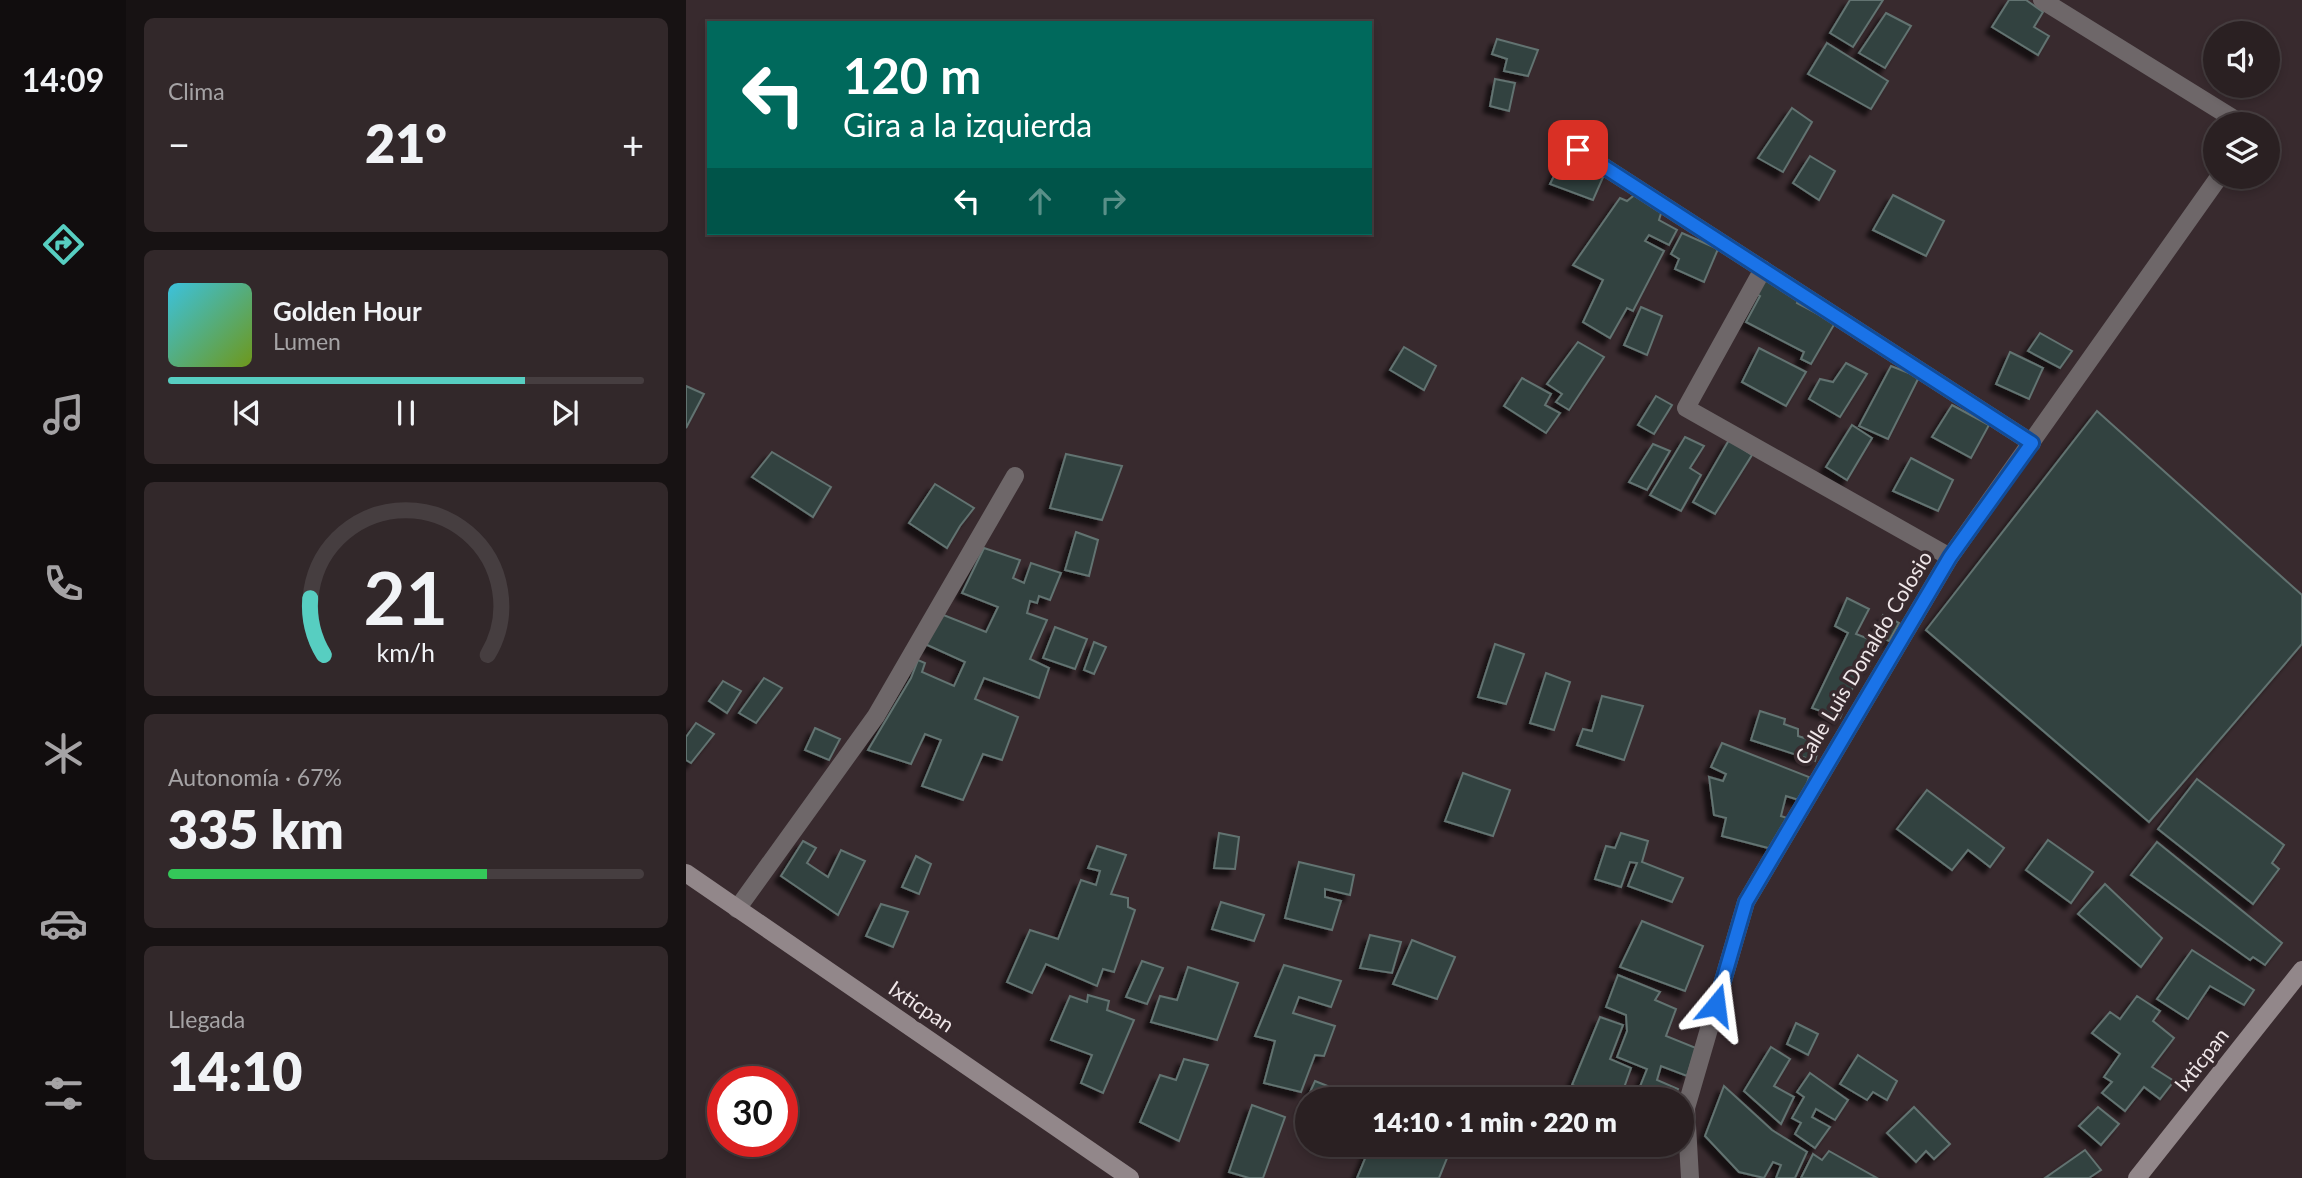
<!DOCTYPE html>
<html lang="es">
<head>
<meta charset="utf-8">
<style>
  body { margin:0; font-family:Lato,sans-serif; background:#32282a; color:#f1f3f6; height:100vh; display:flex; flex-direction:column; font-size:26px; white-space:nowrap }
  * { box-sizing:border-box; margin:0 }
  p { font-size:23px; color:#a5a3a5 }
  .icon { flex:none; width:38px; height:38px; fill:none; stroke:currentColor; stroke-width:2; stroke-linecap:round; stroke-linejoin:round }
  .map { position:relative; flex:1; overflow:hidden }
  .details { display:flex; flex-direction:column; gap:18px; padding:18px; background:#171213; width:560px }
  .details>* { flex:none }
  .hud { position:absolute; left:21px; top:21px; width:665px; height:214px; border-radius:0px; box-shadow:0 4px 10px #0003,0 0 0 2px #463e40; background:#00695c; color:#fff; overflow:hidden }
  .fabs { position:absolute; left:1517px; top:21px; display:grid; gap:14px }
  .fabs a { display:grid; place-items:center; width:77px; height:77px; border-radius:50%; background:#2a2022; box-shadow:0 4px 10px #0003,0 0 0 2px #463e40; font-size:35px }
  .speed { position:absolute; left:21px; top:1066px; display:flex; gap:14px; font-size:35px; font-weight:700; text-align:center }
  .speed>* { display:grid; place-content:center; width:91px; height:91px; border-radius:50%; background:#2a2022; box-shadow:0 4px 10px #0003,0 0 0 2px #463e40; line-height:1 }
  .speed .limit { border:10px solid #d22; background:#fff; color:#111 }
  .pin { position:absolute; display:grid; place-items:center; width:60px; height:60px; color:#fff; margin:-30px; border-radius:14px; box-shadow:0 4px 10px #0006 }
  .me { position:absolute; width:77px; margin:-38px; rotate:16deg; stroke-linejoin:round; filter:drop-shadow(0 0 5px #0008) }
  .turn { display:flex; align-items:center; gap:24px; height:147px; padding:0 21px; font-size:32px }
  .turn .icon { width:91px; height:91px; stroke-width:2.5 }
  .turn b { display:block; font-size:49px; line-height:60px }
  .lanes { display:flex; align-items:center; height:66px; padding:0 21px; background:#0003; justify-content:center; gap:35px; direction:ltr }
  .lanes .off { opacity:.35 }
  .big { font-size:52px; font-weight:800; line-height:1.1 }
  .details .card { flex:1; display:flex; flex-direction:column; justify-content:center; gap:10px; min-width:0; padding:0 24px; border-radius:10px; background:#32282a }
  .details .dial { align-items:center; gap:0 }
  .dial svg { height:182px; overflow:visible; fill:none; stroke:#463e40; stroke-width:7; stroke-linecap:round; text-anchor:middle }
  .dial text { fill:#f1f3f6; stroke:none }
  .song { display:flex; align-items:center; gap:21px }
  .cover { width:84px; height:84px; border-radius:10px; background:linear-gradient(135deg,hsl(190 70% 55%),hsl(80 70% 35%)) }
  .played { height:7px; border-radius:4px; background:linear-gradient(90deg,#57cec1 75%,#463e40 75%) }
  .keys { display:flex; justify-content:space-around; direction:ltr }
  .heat { display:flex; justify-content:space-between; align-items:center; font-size:38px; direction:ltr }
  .charge { height:10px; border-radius:5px; background:linear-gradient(90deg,#34c759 67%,#463e40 0) }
  .trip { position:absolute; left:609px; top:1087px; width:399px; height:70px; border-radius:35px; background:#2a2022; box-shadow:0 4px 10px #0003,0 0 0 2px #463e40; font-weight:800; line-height:70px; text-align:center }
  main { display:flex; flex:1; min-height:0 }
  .tab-bar { display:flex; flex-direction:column; width:126px; justify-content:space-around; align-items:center; background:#110d0e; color:#a5a3a5 }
  .tab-bar .icon { width:49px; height:49px }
  .tab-bar .selected { color:#57cec1 }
  .tab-bar b { font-size:32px; color:#f1f3f6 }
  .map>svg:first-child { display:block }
</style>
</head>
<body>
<main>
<nav class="tab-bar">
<b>14:09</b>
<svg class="icon selected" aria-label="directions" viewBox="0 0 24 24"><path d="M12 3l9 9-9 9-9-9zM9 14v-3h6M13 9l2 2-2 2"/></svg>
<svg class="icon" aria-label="music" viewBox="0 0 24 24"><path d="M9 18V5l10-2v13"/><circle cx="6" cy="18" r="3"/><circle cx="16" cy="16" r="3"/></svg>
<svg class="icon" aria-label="phone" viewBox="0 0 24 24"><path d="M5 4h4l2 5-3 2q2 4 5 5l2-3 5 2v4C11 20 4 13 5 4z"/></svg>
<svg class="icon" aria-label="climate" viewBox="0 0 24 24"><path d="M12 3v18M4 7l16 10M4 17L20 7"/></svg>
<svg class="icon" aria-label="car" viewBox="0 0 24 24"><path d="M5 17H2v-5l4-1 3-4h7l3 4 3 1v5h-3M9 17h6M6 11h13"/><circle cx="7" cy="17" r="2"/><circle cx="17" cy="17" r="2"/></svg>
<svg class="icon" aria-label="filters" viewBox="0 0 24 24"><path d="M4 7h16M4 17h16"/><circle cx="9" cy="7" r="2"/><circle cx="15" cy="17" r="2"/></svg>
</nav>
<section class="details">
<div class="card"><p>Clima</p>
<div class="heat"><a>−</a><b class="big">21°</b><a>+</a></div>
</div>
<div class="card">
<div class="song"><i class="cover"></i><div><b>Golden Hour</b><p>Lumen</p></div></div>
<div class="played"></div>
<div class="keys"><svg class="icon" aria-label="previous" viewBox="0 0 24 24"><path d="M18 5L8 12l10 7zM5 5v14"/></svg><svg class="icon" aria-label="pause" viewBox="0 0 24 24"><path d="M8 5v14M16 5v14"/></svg><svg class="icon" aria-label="next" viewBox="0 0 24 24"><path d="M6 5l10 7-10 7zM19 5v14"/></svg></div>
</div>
<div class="card dial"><svg viewBox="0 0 100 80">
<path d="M14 69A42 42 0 1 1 86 69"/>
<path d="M14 69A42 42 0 0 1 8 44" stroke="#57cec1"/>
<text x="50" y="56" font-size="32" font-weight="700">21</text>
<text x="50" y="72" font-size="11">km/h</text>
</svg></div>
<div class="card"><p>Autonomía · 67%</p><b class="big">335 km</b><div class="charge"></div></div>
<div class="card"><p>Llegada</p><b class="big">14:10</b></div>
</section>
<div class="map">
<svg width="1616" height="1178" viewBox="0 0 1616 1178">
  <defs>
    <filter id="shadow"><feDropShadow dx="-6" dy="6" stdDeviation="2" flood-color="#0009"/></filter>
  </defs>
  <rect width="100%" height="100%" fill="#382a2e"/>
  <g fill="#334341" stroke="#627371" stroke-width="2" filter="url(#shadow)">
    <path d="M1164,0h33l-30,47 -23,-14z"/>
    <path d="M1323,0h17l17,12 -9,15 15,9 -11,19 -46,-28z"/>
    <path d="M1200,13l25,13 -26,42 -26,-15z"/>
    <path d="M811,39l41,11 -10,26 -24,-5 3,-12 -15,-5z"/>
    <path d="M1141,43l61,38 -17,28 -63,-35z"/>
    <path d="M809,79l20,4 -6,28 -19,-5z"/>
    <path d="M1106,108l20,14 -29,50 -25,-14z"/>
    <path d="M1124,156l25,15 -16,29 -26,-17z"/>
    <path d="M877,158l41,17 -11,25 -43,-16z"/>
    <path d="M952,192l25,15 -4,13 18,10 -8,15 -20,-10 -4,6 19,10 -31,60 -6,-3 -17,30 -27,-16 20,-42 -30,-15 47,-67 7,3z"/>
    <path d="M1207,195l51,26 -18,35 -53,-26z"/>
    <path d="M996,233l36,16 -14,33 -29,-13 4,-10 -8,-5z"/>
    <path d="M1082,276l32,19 -3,8 38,20 -24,41 -10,-5 3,-7 -58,-30 14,-26 -5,-3z"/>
    <path d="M955,307l21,9 -15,39 -23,-10z"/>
    <path d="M1354,333l32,18 -12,17 -32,-17z"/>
    <path d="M892,342l26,15 -35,53 -13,-8 6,-8 -15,-10z"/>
    <path d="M718,347l32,19 -12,24 -34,-20z"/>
    <path d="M1073,348l47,24 -20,34 -44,-24z"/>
    <path d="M1324,352l33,16 -14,31 -33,-15z"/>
    <path d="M1160,363l21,11 -27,43 -31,-18 11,-20 13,3z"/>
    <path d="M1205,366l28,11 -31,62 -29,-13z"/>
    <path d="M836,378l29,16 -6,11 15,8 -14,20 -42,-27z"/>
    <path d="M0,386l18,8 -18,34z"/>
    <path d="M970,396l16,9 -18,29 -16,-9z"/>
    <path d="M1266,405l37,20 -18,33 -39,-21z"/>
    <path d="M1411,411l205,184v49l-153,178 -223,-192z"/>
    <path d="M1166,425l20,13 -25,42 -21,-13z"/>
    <path d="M999,437l19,9 -14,22 11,7 -20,36 -31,-16z"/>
    <path d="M1043,440l23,15 -37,59 -22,-12z"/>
    <path d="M967,444l17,7 -23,39 -18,-8z"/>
    <path d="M86,452l59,35 -18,30 -61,-40z"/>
    <path d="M380,454l56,12 -20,54 -52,-12z"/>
    <path d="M1225,458l42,22 -15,31 -45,-20z"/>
    <path d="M249,484l39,24 -14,18 -13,22 -38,-25z"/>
    <path d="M390,532l22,8 -9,36 -24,-6z"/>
    <path d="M298,548l36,12 -7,18 11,5 7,-20 30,10 -11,27 -11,-4 -2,7 -7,-2 -3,12 20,7 -17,39 19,9 -10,30 -55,-20 -9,21 43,18 -16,43 -19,-6 -20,46 -41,-14 19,-46 -16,-6 -14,30 -43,-14 43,-72 7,-18 7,3 -3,9 32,14 11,-24 -40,-18 16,-30 45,18 12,-25 -36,-14z"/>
    <path d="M1161,598l22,11 -13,25 23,9 -10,24 -7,-1 -22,52 -28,-10 36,-75 -13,-7z"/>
    <path d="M1197,615l16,8 -10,18 -15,-7z"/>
    <path d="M369,627l32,12 -12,30 -32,-11z"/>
    <path d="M408,642l12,5 -12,27 -10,-4z"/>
    <path d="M809,644l29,10 -18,50 -28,-7z"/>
    <path d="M860,673l24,9 -16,48 -24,-7z"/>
    <path d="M78,678l18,10 -26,35 -17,-10z"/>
    <path d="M37,681l18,10 -14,22 -18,-12z"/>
    <path d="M916,696l41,10 -19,54 -47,-15 6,-16 9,2z"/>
    <path d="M1074,711l25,8 -1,5 14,5v7l22,7 -5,18 -64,-21z"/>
    <path d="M10,723l18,11 -23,29 -5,-3v-23z"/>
    <path d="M129,728l25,11 -11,21 -24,-10z"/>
    <path d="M1036,743l87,34 -7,24 -16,-5 -5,20 9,3 -18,30 -50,-13 4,-18 -12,-3 -5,-38 14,4 3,-7 -15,-7z"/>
    <path d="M777,773l47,17 -17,46 -48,-15z"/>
    <path d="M1511,779l87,66 -12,18 7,6 -26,35 -95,-75z"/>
    <path d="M1241,790l77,58 -14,19 -22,-17 -16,20 -55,-41z"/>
    <path d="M533,833l20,4 -4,32 -21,-1z"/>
    <path d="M935,833l27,8 -6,21 41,16 -11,24 -44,-16 9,-23 -7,-1 -9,25 -26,-8 11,-33 9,2z"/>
    <path d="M1362,840l45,32 -22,31 -45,-33z"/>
    <path d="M117,841l13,7 -9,15 21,14 13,-27 24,11 -27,54 -57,-39z"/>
    <path d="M1471,842l125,101 -17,22 -12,-8 -3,3 -119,-85z"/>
    <path d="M411,846l29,9 -15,39 17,4v9l7,3 -21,62 -11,-3 -6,17 -51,-22 -14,29 -25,-11 23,-52 28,9 23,-59 15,5 4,-14 -12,-3z"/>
    <path d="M230,856l15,8 -12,30 -17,-7z"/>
    <path d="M613,862l55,13 -4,20 -25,-6v8l16,4 -9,29 -47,-12z"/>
    <path d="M1419,884l57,54 -21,29 -63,-53z"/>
    <path d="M535,902l43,13 -10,26 -42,-12z"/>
    <path d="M195,904l27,8 -15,35 -27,-11z"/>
    <path d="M956,921l61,25 -18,45 -65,-24z"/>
    <path d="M684,935l31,7 -9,31 -32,-5z"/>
    <path d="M726,940l43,17 -18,42 -44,-15z"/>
    <path d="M1506,950l62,40 -10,15 -34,-19 -22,33 -31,-20z"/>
    <path d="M456,961l21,7 -16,36 -21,-7z"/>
    <path d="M598,965l57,16 -10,26 -32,-10 -6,16 42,13 -11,30 -9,-1 -14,37 -37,-9 11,-42 -20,-5z"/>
    <path d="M502,967l50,16 -21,57 -66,-18 9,-26 17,4z"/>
    <path d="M932,975l42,17 -5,8 21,9 -10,27 30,12 -9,28 -26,-10 -4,14 21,9 -4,10h-39l12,-30 -30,-12 10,-26 -1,-16 -20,-8z"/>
    <path d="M402,995l21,6 -2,9 27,10 -31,73 -22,-10 11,-28 -41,-15 19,-44 17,6z"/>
    <path d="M1451,996l23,15 -7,10 21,17 -22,29 22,14 -14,18 -16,-12 -19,24 -23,-18 10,-11 -8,-5 16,-23 -28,-21 18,-21 10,7z"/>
    <path d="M914,1017l23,8 -13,34 21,9 -11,31h-9l-39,-14z"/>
    <path d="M1110,1023l22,11 -10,21 -21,-11z"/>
    <path d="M1085,1047l19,12 -16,27 20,11 -13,27 -37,-33z"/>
    <path d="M1172,1055l39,26 -10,19 -14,-8 -6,8 -27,-16z"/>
    <path d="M498,1059l24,6 -29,76 -39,-19 20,-47 16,5z"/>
    <path d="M1124,1073l38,27 -13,20 -19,-11 -4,8 18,10 -15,21 -20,-14 6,-11 -9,-5 12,-21 -7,-5z"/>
    <path d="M629,1081l45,18h-53v13l-5,-2z"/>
    <path d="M1038,1086l48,44 35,22 -12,26h-19l5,-13 -8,-3 -9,16 -25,-6 -34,-36z"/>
    <path d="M566,1105l33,12 -22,61h-14l-20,-6z"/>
    <path d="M1228,1107l36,37 -16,15 -8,-8 -10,11 -29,-29z"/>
    <path d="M1412,1107l21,17 -18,21 -22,-19z"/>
    <path d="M685,1144h78l3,2 -13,32h-82z"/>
    <path d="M1399,1150l16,20 -12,8h-44z"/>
    <path d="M1143,1151l48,27h-76l12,-24 9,6z"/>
  </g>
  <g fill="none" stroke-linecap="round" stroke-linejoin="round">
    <g stroke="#6e6769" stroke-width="18">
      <path d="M1356,0l200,124"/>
      <path d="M892,150l454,293"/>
      <path d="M1077,269l-77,139 264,149"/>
      <path d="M51,909l139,-193 139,-240"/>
      <path d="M1004,1178l-4,-70 60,-206 204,-345 269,-380"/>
    </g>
    <g stroke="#92878a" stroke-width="18">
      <path d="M0,873l444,305"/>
      <path d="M1451,1178l165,-208"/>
    </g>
  </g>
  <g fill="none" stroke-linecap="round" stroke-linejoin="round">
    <g stroke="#114b97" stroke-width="18">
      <path id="route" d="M892,150l454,293 -82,114 -204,345 -30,103"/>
    </g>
    <use href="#route" stroke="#1a73e8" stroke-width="12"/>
  </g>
  <g text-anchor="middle" stroke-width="7" stroke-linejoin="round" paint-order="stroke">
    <g font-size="21" fill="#f0e7e9" stroke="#382a2e">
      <text transform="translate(1178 658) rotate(-59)" y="7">Calle Luis Donaldo Colosio</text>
      <text transform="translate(235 1007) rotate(34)" y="7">Ixticpan</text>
      <text transform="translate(1516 1060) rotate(-52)" y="7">Ixticpan</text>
    </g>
  </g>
</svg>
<div class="fabs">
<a><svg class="icon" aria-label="sound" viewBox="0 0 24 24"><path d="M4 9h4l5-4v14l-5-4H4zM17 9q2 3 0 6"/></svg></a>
<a><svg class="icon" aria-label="layers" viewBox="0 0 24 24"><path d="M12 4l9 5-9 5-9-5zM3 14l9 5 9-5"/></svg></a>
</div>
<div class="speed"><div class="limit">30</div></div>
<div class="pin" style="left:892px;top:150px;background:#d93025"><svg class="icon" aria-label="arrive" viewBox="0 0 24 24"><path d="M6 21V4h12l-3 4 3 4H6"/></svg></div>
<svg class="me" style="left:1030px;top:1005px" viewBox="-20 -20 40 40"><path d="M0-17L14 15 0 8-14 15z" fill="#1a73e8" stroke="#fff" stroke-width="4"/></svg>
<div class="trip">14:10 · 1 min · 220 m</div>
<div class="hud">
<div class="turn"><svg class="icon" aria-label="left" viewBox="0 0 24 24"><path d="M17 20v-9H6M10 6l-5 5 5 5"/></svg><div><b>120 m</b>Gira a la izquierda</div></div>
<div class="lanes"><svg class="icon" aria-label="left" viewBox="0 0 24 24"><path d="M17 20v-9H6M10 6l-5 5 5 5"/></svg><svg class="icon off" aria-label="ahead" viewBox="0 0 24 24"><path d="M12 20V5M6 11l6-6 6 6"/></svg><svg class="icon off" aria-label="right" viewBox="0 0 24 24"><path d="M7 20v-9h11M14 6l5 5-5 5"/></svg></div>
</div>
</div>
</main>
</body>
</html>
